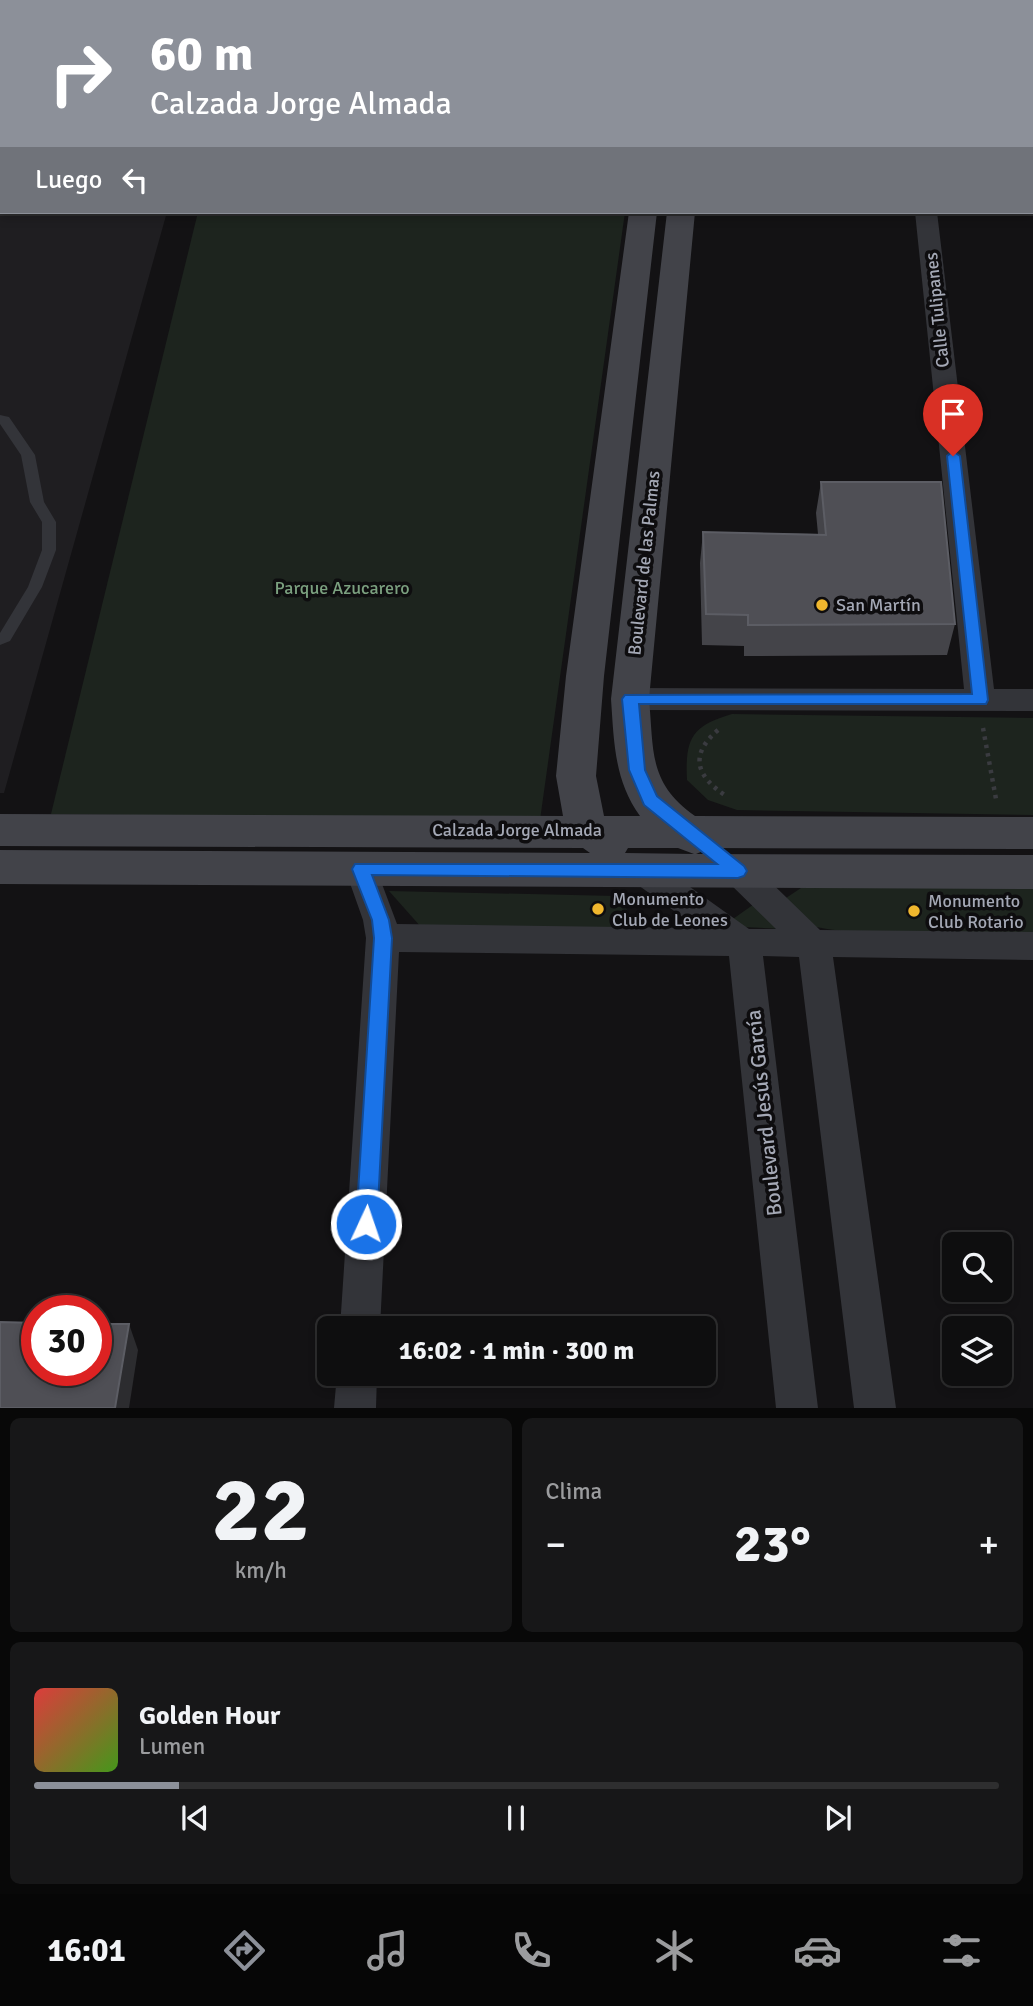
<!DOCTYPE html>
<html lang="es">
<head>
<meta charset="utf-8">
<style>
  body { margin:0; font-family:Signika,sans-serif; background:#171718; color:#f1f3f6; height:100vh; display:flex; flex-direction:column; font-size:26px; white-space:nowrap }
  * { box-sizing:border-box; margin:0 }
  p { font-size:23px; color:#9b9c9e }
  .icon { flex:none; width:38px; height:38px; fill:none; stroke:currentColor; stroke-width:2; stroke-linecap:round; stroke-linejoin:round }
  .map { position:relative; height:1408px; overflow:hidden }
  .panel { display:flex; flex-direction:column; gap:10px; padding:10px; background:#080808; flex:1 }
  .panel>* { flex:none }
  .hud { position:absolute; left:0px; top:0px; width:1034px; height:214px; box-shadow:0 4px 10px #0003,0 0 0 2px #2e2e2f; background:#8c9099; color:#fff; overflow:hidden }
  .fabs { position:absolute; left:942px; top:1232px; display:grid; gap:14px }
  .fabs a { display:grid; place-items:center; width:70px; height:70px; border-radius:10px; background:#0e0e0f; box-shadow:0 4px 10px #0003,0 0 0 2px #2e2e2f; font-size:35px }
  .speed { position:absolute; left:21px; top:1295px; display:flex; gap:14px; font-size:35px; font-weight:700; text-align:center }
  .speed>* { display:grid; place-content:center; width:91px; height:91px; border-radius:50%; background:#0e0e0f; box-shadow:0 4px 10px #0003,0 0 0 2px #2e2e2f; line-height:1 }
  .speed .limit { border:10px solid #d22; background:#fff; color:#111 }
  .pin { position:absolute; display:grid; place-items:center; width:60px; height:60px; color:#fff; margin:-72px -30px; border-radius:50% 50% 50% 0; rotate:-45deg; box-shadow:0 0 7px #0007 }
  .pin .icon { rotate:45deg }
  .me { position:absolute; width:77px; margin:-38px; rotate:3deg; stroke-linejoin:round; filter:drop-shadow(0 0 5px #0008) }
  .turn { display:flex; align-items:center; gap:24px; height:147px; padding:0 35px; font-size:32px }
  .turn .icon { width:91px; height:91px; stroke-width:2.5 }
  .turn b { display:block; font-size:49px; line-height:60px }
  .then { display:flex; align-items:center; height:66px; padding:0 35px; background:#0003; gap:14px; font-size:26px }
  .big { font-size:52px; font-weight:700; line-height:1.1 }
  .panel .card { flex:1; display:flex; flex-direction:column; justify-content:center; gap:10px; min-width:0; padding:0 24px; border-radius:10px; background:#171718 }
  .panel .dial { align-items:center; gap:0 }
  .dial b { font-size:91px; line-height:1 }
  .song { display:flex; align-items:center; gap:21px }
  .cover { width:84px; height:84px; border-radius:10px; background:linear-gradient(135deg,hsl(0 70% 55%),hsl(100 70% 35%)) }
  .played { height:7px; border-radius:4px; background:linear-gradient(90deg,#8c9099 15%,#2e2e2f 15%) }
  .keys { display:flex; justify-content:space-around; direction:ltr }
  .heat { display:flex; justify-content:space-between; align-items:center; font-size:38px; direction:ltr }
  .panel .tiles { flex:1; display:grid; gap:10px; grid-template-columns:1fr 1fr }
  .card:last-child { grid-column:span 2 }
  .trip { position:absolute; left:317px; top:1316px; width:399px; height:70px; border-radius:10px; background:#0e0e0f; box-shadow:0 4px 10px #0003,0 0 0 2px #2e2e2f; font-weight:700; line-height:70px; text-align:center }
  .menu { display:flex; height:112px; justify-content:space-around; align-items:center; background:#060606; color:#9b9c9e }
  .menu .icon { width:49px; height:49px }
  .menu .on { color:#8c9099 }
  .menu b { font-size:32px; color:#f1f3f6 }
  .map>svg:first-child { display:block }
</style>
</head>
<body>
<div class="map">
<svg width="1033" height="1408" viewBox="0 0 1033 1408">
  <rect width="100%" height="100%" fill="#131214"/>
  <path fill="#1f1e21" d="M0,0h227l-225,2v210h165l-163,581h-4z"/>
  <g fill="#1d241e">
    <path d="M198,212h427l-85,608 -489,-6z"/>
    <path d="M732,714l301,4v97l-296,-5 -29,-10 -21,-20c-2,-41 4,-54 45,-66z"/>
    <path d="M1033,882v52h-168l-38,-5 -16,-3 -28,-26 18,-12 26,-5z"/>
    <path d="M389,891l227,5 21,26 -7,8 -209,-3z"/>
    <path d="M757,902l28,27 -62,-3z"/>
  </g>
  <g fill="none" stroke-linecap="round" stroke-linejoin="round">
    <g stroke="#3a3b40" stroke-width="4.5" stroke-dasharray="3.5 5" stroke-linecap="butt">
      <path d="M983,728l13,71"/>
      <path d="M718,730c-29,25 -22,46 8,66"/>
    </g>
    <path fill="#333439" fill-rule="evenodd" d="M0,415l9,2 26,38 9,47 12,20v28l-14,37 -32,54 -10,4v-12l28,-46 14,-37v-28l-12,-20 -9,-47 -21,-31z"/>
    <g fill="#333439" fill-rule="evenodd">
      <rect x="894" y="0" width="18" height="2"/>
      <path d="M915,212h22l57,477h39v22l-403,-1 -10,-3 -5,-8 5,-8 10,-3 334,1z"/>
      <path d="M361,856l12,4 24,64 301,4 -67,-48 -4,-9 4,-9 12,-4 12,4 94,67h27l-50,-49 -4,-9 4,-9 12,-4 12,4 70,68 213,2v28l-200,-3 63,451h-42l-55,-451 -36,-1 55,452h-42l-47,-452 -330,-4 -19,376h-40l26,-390 -3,-18 -18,-51 4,-9z"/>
      <path d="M337,1374h40l-1,34h-42z"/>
    </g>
    <g fill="#424349" fill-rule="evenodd">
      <rect x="657" y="0" width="24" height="2"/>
      <rect x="691" y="0" width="24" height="2"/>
      <path d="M629,212h28l-53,464 -8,100 8,40h36c-26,-36 -26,-75 -29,-117l56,-487h28l-46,487c5,52 -1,84 46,117l338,1v32l-323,-1 -14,6 337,1v34l-1033,-5v-34l590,3 -7,-5 -583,-2v-32l563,2 -7,-40 10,-100zM628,848h50l16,6 -69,-1z"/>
    </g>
  </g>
  <path fill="#444449" d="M821,482l134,142 -8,31 -203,1v-10l-42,-1 -2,-82 3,-31 115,2 -2,-21z"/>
  <path fill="#2c2c2f" d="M129,1324l9,26 -9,58h-14z"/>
  <g fill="#4f4f55" stroke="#5c5d64" stroke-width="2">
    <path d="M821,482h120l14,142 -207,1v-10l-42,-1 -3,-82 123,3z"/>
    <path d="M0,1322l37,1v47h59v-46h33l-14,84h-115z"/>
  </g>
  <path fill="#1a73e8" stroke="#114b97" stroke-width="2" d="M953,451l7,5 28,244 -2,4h-347l6,66 12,26 87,70 3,5 -3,5 -6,2 -366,-3 17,45 3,18 -15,286 -3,7 -8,2 -7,-2 -3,-7 18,-286 -2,-18 -20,-51 3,-5h362l-73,-59 -15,-35 -7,-71 3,-4 347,-1 -25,-238z"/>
  <g fill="#f0b72e" stroke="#0e0d0f" stroke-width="2.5">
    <circle cx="822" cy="605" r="7"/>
    <circle cx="598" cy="909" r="7"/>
    <circle cx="914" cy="911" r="7"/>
  </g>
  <g text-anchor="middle" stroke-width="7" stroke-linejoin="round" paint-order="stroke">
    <g font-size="18" fill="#a4a8b5" stroke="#0e0d0f">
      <text transform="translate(937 310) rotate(-96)" y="6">Calle Tulipanes</text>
      <text transform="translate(644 563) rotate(-84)" y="6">Boulevard de las Palmas</text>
      <text x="517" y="836">Calzada Jorge Almada</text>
    </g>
    <g font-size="18" fill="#7ba07f" stroke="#0e0d0f">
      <text x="342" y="594">Parque Azucarero</text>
    </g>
    <g font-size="18" fill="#a4a8b5" stroke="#0e0d0f" text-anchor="start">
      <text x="836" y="611">San Martín</text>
      <text x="612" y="905">Monumento<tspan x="612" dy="21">Club de Leones</tspan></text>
      <text x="928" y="907">Monumento<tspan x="928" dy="21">Club Rotario</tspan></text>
    </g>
    <g font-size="21" fill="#a4a8b5" stroke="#0e0d0f">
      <text transform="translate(764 1113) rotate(-96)" y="7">Boulevard Jesús García</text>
    </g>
  </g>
</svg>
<div class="fabs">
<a><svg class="icon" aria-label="search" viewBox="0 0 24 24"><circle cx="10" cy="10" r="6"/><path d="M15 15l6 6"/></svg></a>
<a><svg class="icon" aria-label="layers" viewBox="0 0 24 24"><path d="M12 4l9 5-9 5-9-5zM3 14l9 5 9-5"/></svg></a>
</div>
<div class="speed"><div class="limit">30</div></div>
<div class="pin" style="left:953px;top:456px;background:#d93025"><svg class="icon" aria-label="arrive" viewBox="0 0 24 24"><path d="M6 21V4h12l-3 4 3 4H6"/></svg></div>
<svg class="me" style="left:366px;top:1224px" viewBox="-20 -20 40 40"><circle r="17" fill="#1a73e8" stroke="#fff" stroke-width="3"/><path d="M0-11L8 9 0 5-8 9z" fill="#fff"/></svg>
<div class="trip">16:02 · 1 min · 300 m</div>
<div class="hud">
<div class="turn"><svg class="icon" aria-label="right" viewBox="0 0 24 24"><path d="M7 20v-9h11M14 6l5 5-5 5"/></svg><div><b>60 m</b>Calzada Jorge Almada</div></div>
<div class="then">Luego<svg class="icon" aria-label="left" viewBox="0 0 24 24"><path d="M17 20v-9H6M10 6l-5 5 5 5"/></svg></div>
</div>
</div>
<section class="panel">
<div class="tiles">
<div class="card dial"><b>22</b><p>km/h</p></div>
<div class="card"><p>Clima</p>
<div class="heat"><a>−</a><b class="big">23°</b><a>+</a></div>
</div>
<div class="card">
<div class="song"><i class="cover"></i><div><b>Golden Hour</b><p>Lumen</p></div></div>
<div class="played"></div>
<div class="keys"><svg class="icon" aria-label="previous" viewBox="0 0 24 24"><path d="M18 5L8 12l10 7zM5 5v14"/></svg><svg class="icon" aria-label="pause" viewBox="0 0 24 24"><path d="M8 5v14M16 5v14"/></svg><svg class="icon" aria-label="next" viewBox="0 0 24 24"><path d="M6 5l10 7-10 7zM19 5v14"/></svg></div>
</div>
</div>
</section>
<nav class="menu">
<b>16:01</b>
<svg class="icon on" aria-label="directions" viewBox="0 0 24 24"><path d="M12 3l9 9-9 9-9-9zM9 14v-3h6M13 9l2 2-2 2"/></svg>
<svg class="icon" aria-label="music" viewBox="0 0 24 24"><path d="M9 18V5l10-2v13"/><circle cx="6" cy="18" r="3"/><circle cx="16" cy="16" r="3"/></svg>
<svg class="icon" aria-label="phone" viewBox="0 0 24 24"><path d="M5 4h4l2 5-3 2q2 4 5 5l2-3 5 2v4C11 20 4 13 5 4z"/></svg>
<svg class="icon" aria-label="climate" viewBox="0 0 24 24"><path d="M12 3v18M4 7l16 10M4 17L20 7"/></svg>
<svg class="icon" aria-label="car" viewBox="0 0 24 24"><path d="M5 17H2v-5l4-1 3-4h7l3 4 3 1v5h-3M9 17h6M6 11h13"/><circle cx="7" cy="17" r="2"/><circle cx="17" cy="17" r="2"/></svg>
<svg class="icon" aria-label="filters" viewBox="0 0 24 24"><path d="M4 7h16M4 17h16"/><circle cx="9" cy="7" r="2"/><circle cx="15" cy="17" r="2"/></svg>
</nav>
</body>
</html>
